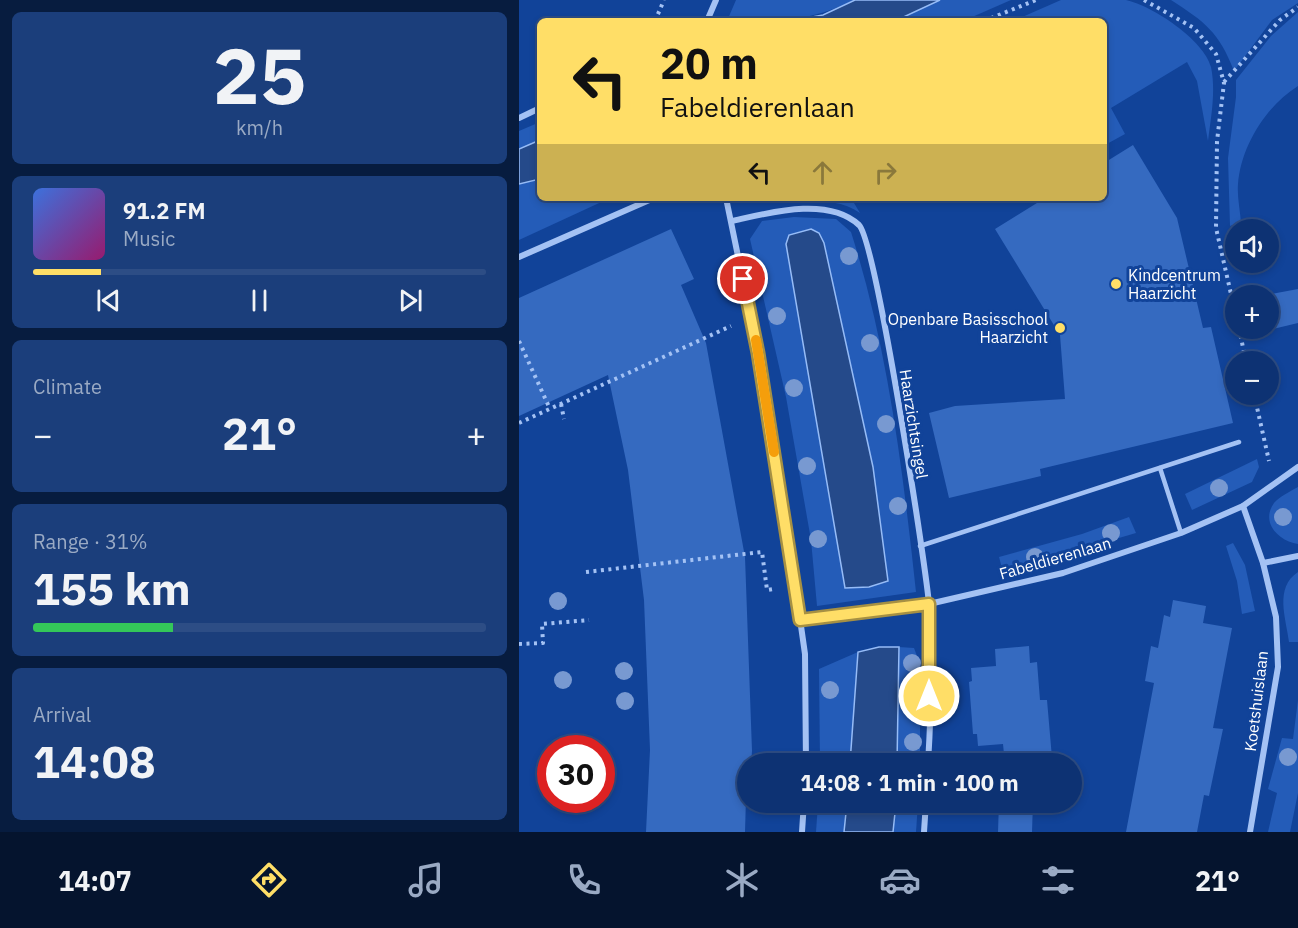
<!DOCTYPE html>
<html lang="en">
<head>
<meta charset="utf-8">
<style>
  body { margin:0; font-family:"IBM Plex Sans",sans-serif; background:#1b3e7b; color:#f1f3f6; height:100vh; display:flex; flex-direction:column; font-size:22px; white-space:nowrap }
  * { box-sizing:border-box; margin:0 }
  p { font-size:20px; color:#9aaac4 }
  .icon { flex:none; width:33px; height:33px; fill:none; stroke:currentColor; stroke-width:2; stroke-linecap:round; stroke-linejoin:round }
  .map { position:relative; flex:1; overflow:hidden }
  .details { display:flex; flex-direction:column; gap:12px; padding:12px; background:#071c3f; width:519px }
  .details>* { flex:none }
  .hud { position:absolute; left:18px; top:18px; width:570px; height:183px; border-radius:9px; box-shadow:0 3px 9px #0003,0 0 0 2px #2d4d85; background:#ffde67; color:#111; overflow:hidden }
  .controls { position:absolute; left:706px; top:219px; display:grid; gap:12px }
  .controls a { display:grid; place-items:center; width:54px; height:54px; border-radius:50%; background:#0d3273; box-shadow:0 3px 9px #0003,0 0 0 2px #2d4d85; font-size:30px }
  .speed { position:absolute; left:18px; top:735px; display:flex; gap:12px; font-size:30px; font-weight:700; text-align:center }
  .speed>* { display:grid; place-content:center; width:78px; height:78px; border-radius:50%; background:#0d3273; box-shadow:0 3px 9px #0003,0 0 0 2px #2d4d85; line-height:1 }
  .speed .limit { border:9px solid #d22; background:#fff; color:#111 }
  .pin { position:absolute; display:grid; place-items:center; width:51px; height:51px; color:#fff; margin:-26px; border:3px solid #fff; border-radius:50%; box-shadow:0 2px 6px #0007 }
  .me { position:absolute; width:66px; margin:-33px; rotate:0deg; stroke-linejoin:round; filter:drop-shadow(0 0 4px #0008) }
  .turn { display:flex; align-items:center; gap:21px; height:126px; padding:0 24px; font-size:27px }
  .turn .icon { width:78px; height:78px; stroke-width:2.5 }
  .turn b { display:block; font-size:42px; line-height:51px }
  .lanes { display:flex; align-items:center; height:57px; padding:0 24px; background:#0003; justify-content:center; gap:30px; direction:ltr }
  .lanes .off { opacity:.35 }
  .big { font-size:45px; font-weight:700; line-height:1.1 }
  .details .widget { flex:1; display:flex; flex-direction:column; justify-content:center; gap:9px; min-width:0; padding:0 21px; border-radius:9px; background:#1b3e7b }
  .details .dial { align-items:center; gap:0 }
  .dial b { font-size:78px; line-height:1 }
  .song { display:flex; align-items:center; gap:18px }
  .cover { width:72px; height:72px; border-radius:9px; background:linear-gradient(135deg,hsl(220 70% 55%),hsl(320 70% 35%)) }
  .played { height:6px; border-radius:3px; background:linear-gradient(90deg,#ffde67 15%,#2d4d85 15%) }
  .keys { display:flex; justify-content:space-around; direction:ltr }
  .heat { display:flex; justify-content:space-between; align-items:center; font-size:33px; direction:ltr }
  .charge { height:9px; border-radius:4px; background:linear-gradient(90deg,#34c759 31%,#2d4d85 0) }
  .trip { position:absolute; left:218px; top:753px; width:345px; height:60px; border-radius:30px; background:#0d3273; box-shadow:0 3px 9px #0003,0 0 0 2px #2d4d85; font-weight:700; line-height:60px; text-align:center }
  .dock { display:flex; height:96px; justify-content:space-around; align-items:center; background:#05142e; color:#9aaac4 }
  .dock .icon { width:42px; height:42px }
  .dock .active { color:#ffde67 }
  .dock b { font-size:27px; color:#f1f3f6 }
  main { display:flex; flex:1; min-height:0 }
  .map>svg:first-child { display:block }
</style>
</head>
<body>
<main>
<section class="details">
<div class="widget dial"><b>25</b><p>km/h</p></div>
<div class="widget">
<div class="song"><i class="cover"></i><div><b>91.2 FM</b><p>Music</p></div></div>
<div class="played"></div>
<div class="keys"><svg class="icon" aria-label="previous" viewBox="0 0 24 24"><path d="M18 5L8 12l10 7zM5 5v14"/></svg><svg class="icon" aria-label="pause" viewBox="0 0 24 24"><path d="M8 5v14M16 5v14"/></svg><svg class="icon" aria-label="next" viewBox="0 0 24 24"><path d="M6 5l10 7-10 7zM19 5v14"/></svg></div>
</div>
<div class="widget"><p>Climate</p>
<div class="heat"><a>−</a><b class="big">21°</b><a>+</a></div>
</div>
<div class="widget"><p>Range · 31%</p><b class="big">155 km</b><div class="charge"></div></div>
<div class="widget"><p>Arrival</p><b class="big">14:08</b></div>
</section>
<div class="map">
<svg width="779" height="832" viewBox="0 0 779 832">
  <rect width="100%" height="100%" fill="#114399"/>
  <g fill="#245cb8" fill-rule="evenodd">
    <path d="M217,0h119c-50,23 -75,21 -128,21z"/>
    <path d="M421,0h71l-48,21h-68z"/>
    <path d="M542,0c20,0 45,0 65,0 27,6 78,40 85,67 5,24 0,50 -3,74l-11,-60 -10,-19 -76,46 14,26 -20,11 -1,-124h-91z"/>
    <path d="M652,0h127v3l-26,17 -38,51c-15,-39 -29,-49 -63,-71z"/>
    <path d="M779,12v74c-32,20 -57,60 -60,98 -1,12 2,26 3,38l-11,4 -2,-68 8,-61v-17l35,-44z"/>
    <path d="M21,122v18l-21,9v-18z"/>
    <path d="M21,179v19h70l-91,42v-56z"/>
    <path d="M220,198h112l9,15c-35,-25 -110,-3 -121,-15z"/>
    <path d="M275,217l42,2 15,13c37,116 52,240 65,360l-99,14 -6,-66 -25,-143 -36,-158 12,-18zM300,233l5,10 49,224 15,114 -56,-66 -23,-138z"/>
    <path d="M738,459l2,8 -7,15 -60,28 -7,-16z"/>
    <path d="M779,487v57c-19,-3 -38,-21 -24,-41 5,-6 17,-12 24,-16z"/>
    <path d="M610,517l7,16 -133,39 -4,-15 83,-23z"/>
    <path d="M714,543l12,22 10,46 -13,3 -5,-33 -11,-35z"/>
    <path d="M779,572v70h-9c-3,-24 -15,-54 9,-70z"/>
    <path d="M380,647l15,1 6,16v99l-23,1z"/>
    <path d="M339,652l-8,111h-30l-1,-94z"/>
    <path d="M779,700v93l-8,39h-22l9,-39 -9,-4 14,-51 11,1z"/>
    <path d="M299,803h29l-3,29h-28z"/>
    <path d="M377,803h22l-2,29h-23z"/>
  </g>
  <g fill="#254a8a" stroke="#96bcf7" stroke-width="1.5">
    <path d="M336,0h85l-45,21h-105l33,-6z"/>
    <path d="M21,140v39l-21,5v-35z"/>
    <path d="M292,229l8,4 5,10 49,224 15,114 -19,6 -24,1 -59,-344 3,-9z"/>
    <path d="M360,647h20l-2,116h-47l8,-111z"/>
    <path d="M328,803h49l-3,29h-49z"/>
  </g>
  <g fill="#356ac0">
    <path d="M614,145l44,73 26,110 8,-1 22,96 -193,46 1,7 -92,22 -20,-85 26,-7 110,-7 -5,-64 -65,-106 50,-31h59v-35z"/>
    <path d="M152,229l23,50 -13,6 25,58 39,214 7,194 -1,13h-4l-2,68h-99l4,-82 -6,-150 -16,-130 -20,-95 -89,41v-118z"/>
    <path d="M779,289v34l-25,6 -4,-33 -3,-1z"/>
    <path d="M654,600l33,6 -3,17 29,5 -19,100 10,1 -14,67 -5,-1 -7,37h-71l28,-149 -9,-2 6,-35 7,2 6,-33 6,2z"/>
    <path d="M510,646l1,17 7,-1 3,38h7l5,58 -16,1v5h-31l-2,-20 -25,2 -1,-12h-4l-4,-52 3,-1 -1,-13 25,-2 -1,-17z"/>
    <path d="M480,802h34l-1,30h-34z"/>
  </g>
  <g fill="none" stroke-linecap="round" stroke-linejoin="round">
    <g stroke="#a4c2f4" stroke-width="4" stroke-dasharray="3 4.5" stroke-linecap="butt">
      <path d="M625,0l50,28 22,26 8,29 -7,58 -1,87 20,88"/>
      <path d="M136,21l9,-21"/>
      <path d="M465,21l52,-21"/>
      <path d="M705,82l56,-62 18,-13"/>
      <path d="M720,328l7,34"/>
      <path d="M0,341l31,68"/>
      <path d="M735,394l15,67"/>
      <path d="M42,404l3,15"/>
      <path d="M0,423l212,-97"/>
      <path d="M67,572l176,-20 5,38 6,-1"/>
      <path d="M0,644l24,-1 -1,-19 47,-4"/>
    </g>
    <g stroke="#a4c2f4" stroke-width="4.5">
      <path d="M641,468l21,65"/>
      <path d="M401,546l319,-104"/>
    </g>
    <g stroke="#a4c2f4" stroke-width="6">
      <path d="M188,21l9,-21"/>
      <path d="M0,118l21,-10"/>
      <path d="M207,198l32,155 42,266 5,35 1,110"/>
      <path d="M213,221c36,-8 96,-25 127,4 17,17 66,335 70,379 4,50 2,110 -1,160"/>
      <path d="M0,257l135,-59"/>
      <path d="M724,506l20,57 13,54 2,50 -28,165"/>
      <path d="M744,563l35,-7"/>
      <path d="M281,619l129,-15 134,-31 118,-40 62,-27 55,-39"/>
      <path d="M283,832l2,-30"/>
      <path d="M405,832l2,-30"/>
    </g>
  </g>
  <g fill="#7899d1">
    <circle cx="330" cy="256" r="9"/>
    <circle cx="258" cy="316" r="9"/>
    <circle cx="351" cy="343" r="9"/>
    <circle cx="275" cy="388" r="9"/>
    <circle cx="367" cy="424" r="9"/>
    <circle cx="288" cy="466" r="9"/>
    <circle cx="700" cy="488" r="9"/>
    <circle cx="379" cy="506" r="9"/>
    <circle cx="764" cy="517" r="9"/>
    <circle cx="592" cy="533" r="9"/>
    <circle cx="299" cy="539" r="9"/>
    <circle cx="516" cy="557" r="9"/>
    <circle cx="39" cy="601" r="9"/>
    <circle cx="393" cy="663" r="9"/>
    <circle cx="105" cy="671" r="9"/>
    <circle cx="44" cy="680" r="9"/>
    <circle cx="311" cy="690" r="9"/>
    <circle cx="106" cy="701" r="9"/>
    <circle cx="394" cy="742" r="9"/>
    <circle cx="769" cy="757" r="9"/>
  </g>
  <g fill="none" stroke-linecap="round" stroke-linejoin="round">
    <g stroke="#a69043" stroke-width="15">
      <path id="route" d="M224,279l15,74 42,267 129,-16v92"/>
    </g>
    <use href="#route" stroke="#ffde67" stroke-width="10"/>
    <path stroke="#f59e0b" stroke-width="10" d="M237,340l18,112"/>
  </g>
  <g fill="#ffde67" stroke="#114399" stroke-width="2">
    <circle cx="597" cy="284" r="6"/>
    <circle cx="541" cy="328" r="6"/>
  </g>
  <g text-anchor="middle" stroke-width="6" stroke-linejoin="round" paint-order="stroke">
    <g font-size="16" fill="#fff" stroke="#114399" text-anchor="start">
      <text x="609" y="281">Kindcentrum<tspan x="609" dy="18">Haarzicht</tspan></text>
      <text x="529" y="325" text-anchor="end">Openbare Basisschool<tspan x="529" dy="18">Haarzicht</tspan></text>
    </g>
    <g font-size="16" fill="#fff" stroke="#114399">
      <text transform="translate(395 424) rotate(81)" y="6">Haarzichtsingel</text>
      <text transform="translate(536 558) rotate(-16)" y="6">Fabeldierenlaan</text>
      <text transform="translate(737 701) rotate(-83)" y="6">Koetshuislaan</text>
    </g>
  </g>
</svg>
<div class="controls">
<a><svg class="icon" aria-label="sound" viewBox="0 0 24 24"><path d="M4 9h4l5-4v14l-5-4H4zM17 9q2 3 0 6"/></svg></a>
<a>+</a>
<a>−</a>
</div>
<div class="speed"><div class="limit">30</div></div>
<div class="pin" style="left:224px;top:279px;background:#d93025"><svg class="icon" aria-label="arrive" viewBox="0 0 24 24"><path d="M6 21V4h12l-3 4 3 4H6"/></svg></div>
<svg class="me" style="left:410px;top:696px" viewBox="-20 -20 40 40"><circle r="17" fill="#ffde67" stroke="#fff" stroke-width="3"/><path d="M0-11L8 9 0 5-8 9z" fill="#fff"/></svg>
<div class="trip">14:08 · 1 min · 100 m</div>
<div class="hud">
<div class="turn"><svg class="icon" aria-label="left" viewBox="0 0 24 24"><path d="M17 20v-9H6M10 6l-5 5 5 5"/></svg><div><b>20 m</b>Fabeldierenlaan</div></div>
<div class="lanes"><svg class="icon" aria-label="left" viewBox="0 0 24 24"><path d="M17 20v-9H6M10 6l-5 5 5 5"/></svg><svg class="icon off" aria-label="ahead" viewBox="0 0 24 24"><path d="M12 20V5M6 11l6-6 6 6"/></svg><svg class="icon off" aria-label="right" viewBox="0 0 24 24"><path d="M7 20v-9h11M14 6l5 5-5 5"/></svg></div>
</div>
</div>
</main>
<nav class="dock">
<b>14:07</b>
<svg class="icon active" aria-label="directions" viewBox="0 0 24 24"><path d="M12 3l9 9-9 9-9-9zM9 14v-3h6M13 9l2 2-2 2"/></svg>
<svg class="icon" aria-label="music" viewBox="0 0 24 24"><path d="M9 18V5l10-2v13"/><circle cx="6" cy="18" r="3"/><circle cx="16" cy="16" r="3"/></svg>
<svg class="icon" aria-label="phone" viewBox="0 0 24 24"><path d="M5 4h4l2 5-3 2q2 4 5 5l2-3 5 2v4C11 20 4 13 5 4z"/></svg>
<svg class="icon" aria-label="climate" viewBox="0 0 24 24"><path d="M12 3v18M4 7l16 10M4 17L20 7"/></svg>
<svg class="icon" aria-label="car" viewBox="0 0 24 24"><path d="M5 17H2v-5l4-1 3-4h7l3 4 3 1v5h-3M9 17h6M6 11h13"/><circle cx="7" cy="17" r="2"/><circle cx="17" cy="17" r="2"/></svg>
<svg class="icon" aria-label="filters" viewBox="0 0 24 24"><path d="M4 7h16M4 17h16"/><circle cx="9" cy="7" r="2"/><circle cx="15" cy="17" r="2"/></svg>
<b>21°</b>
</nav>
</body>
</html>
